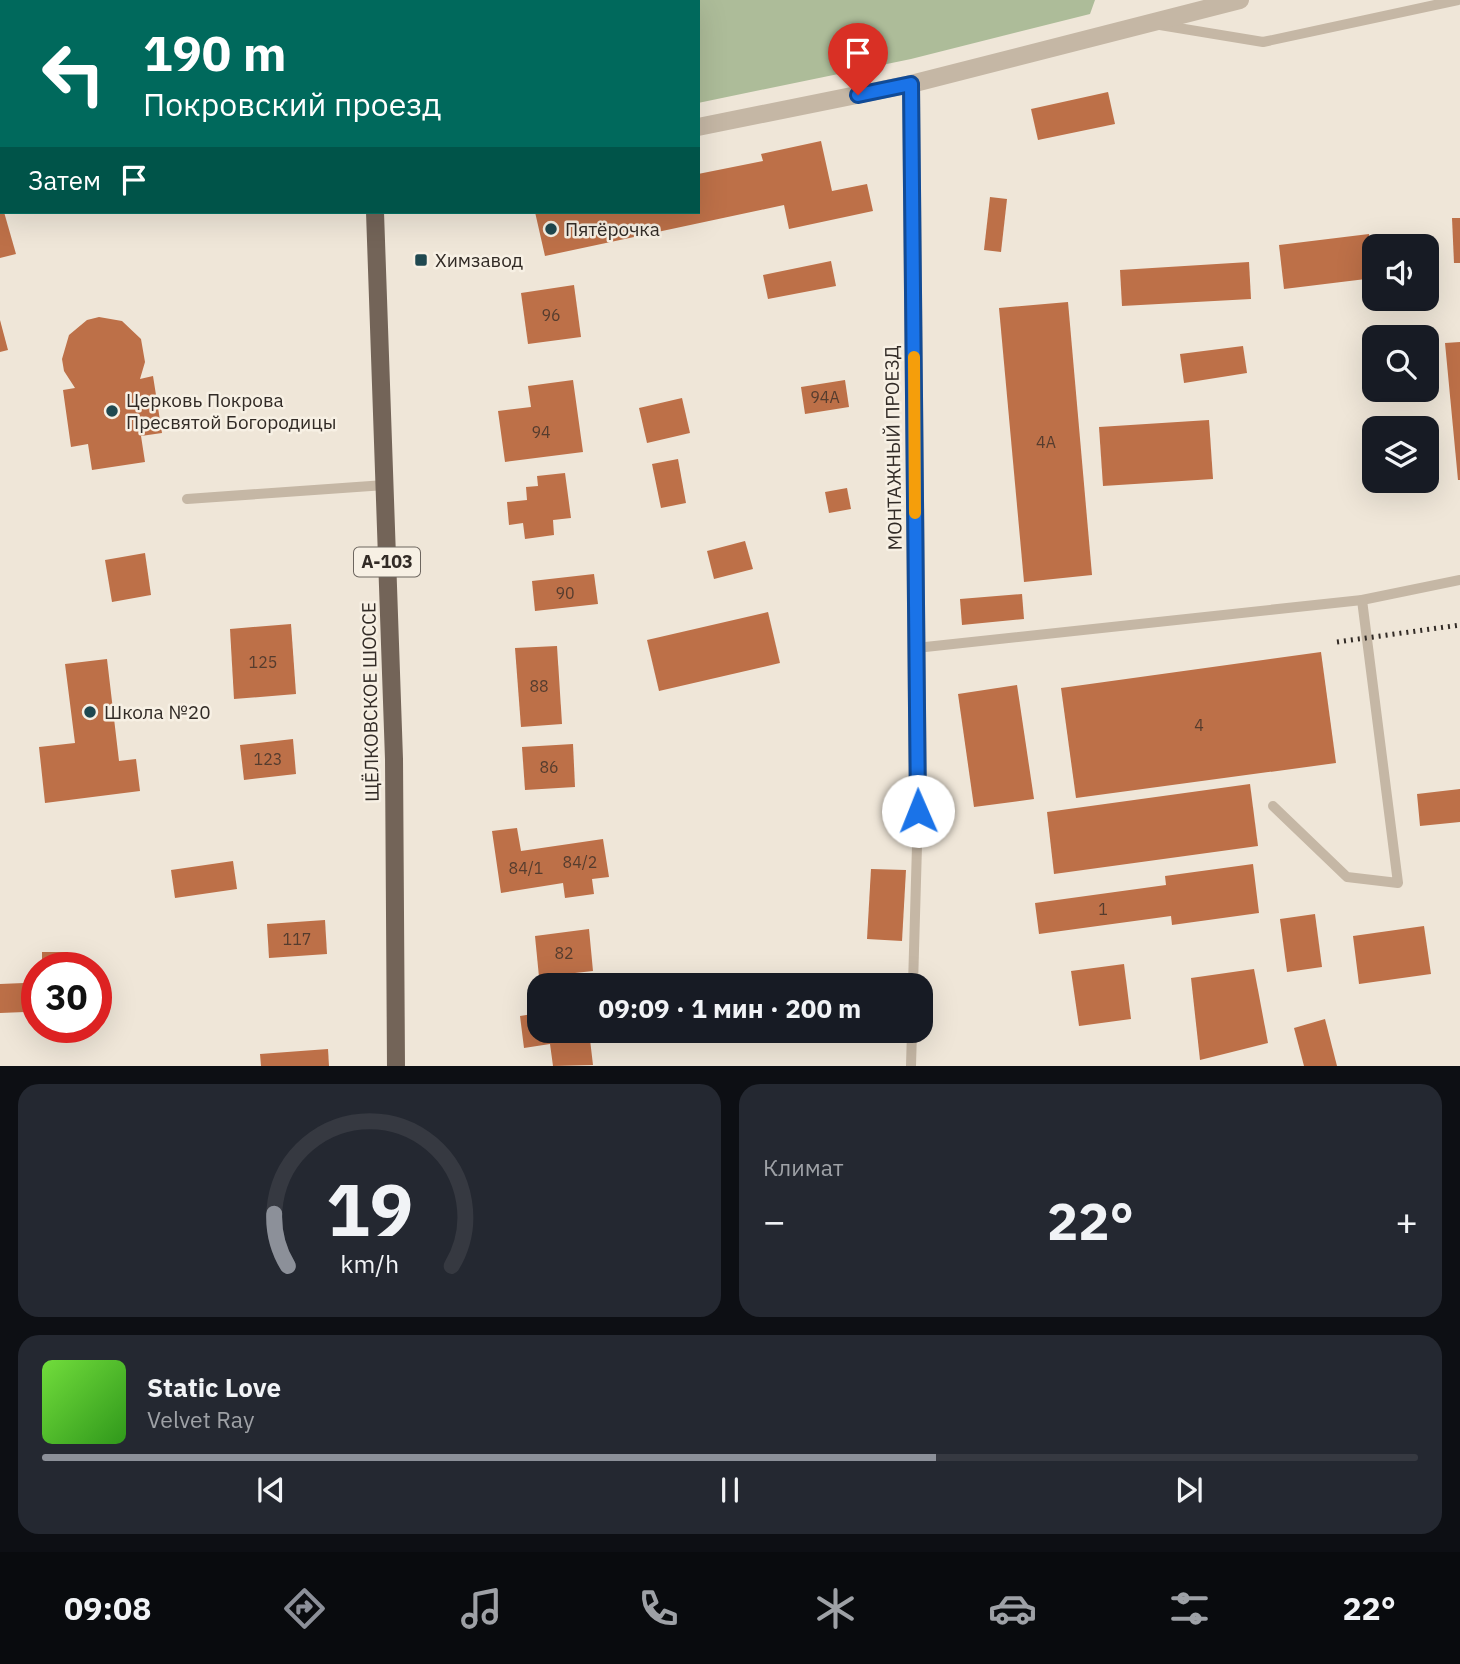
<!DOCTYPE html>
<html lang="ru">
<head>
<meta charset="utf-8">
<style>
  body { margin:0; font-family:"IBM Plex Sans",sans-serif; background:#242831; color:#f1f3f6; height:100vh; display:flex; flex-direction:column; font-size:26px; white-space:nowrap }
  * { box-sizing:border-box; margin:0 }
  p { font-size:23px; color:#9ea1a6 }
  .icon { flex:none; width:38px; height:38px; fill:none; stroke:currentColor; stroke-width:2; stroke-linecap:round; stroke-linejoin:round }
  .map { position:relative; height:1066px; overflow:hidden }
  .side { display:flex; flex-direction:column; gap:18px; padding:18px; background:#0d0f14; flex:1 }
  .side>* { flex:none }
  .banner { position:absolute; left:0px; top:0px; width:700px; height:214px; box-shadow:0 7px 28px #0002; background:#00695c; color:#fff; overflow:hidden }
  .controls { position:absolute; left:1362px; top:234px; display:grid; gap:14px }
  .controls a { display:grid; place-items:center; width:77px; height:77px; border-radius:14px; background:#171b24; box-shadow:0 7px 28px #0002; font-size:35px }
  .speed { position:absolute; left:21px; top:952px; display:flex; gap:14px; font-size:35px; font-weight:700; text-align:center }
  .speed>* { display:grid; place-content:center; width:91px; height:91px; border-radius:50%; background:#171b24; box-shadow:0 7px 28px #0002; line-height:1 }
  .speed .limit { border:10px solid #d22; background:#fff; color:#111 }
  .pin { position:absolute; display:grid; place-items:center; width:60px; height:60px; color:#fff; margin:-72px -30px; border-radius:50% 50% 50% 0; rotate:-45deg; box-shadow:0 0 7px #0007 }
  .pin .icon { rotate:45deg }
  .me { position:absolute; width:77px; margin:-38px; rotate:359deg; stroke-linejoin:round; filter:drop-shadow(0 0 5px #0008) }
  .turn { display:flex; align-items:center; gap:24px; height:147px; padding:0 28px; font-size:32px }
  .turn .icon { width:91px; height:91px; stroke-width:2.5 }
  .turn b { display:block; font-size:49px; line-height:60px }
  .then { display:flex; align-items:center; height:66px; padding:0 28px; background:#0003; gap:14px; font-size:26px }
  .big { font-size:52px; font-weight:700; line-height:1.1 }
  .side .widget { flex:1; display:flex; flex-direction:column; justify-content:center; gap:10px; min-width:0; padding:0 24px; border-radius:21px; background:#242831 }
  .side .dial { align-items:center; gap:0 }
  .dial svg { height:182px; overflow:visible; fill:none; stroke:#363941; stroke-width:7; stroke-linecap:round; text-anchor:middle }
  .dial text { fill:#f1f3f6; stroke:none }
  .song { display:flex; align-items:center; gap:21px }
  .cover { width:84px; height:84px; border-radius:10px; background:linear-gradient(135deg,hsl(100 70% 55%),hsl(110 70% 35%)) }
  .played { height:7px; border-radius:4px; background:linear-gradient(90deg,#8c9099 65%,#363941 65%) }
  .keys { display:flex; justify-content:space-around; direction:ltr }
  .heat { display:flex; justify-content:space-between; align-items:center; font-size:38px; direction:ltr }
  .side .tiles { flex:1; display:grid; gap:18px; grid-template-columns:1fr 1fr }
  .widget:last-child { grid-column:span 2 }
  .trip { position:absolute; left:527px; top:973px; width:406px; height:70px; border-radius:21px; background:#171b24; box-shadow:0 7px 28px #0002; font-weight:700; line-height:70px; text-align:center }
  .menu { display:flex; height:112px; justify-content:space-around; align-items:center; background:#090b0e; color:#9ea1a6 }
  .menu .icon { width:49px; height:49px }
  .menu .current { color:#8c9099 }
  .menu b { font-size:32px; color:#f1f3f6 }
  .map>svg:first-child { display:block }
</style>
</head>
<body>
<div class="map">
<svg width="1460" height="1066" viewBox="0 0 1460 1066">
  <rect width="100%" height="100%" fill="#efe6d8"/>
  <path fill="#adbc99" d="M390,0h705l-5,14 -179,45 -213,44v-101z"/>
  <g fill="#bd7048">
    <path d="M1108,92l7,32 -77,16 -7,-31z"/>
    <path d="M821,141l11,50 35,-7 6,27 -84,18 -5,-24 -239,51 -10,-44h163v-38l65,-13 -2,-7z"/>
    <path d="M990,197l17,2 -6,53 -17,-2z"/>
    <path d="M0,212h4l12,42 -16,4z"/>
    <path d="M1452,218h8v45h-6z"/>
    <path d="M1369,234l5,44 -90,11 -5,-44z"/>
    <path d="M831,261l5,25 -68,13 -5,-24z"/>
    <path d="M1249,262l2,37 -129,7 -2,-36z"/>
    <path d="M574,285l7,52 -53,7 -7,-51z"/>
    <path d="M1068,302l24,273 -68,7 -25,-274z"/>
    <path d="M99,317l23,4 19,18 4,23 -5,17 13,-3 9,57 -21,3 4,26 -53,8 -4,-26 -17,3 -8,-57 12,-2 -11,-17 -2,-12 7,-24 18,-15z"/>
    <path d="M0,320l8,30 -8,2z"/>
    <path d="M1460,342v138h-2l-13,-137z"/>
    <path d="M1243,346l4,27 -63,10 -4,-29z"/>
    <path d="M573,380l10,72 -78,10 -7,-51 33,-4 -3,-21z"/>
    <path d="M845,380l4,27 -44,7 -4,-27z"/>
    <path d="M682,398l8,35 -43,10 -8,-35z"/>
    <path d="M1209,420l4,59 -110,7 -4,-59z"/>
    <path d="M678,459l8,44 -25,5 -9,-44z"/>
    <path d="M565,473l6,45 -18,2 1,15 -29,4 -2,-16 -14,2 -2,-23 20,-2 -1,-13 12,-1 -1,-10z"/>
    <path d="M847,488l4,21 -22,4 -4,-21z"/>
    <path d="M745,541l8,28 -39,10 -7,-28z"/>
    <path d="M145,553l6,42 -39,7 -7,-42z"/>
    <path d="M594,574l4,30 -63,7 -3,-30z"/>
    <path d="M1022,594l2,25 -62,6 -2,-26z"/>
    <path d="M768,612l12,51 -121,28 -12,-51z"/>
    <path d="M291,624l5,70 -62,5 -4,-70z"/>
    <path d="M557,646l5,78 -41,3 -6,-79z"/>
    <path d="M1321,652l15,111 -260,35 -15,-110z"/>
    <path d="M107,659l12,102 17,-2 4,32 -95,12 -6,-56 36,-4 -10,-79z"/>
    <path d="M1017,685l17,114 -60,8 -16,-113z"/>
    <path d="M293,739l3,35 -52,6 -4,-35z"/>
    <path d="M573,744l2,43 -50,3 -3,-43z"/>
    <path d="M1250,784l8,62 -204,28 -7,-62z"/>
    <path d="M1460,789v33l-40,4 -3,-32z"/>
    <path d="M517,828l4,23 82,-12 6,38 -17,2 2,15 -29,4 -2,-15 -62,10 -9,-62z"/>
    <path d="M233,861l4,28 -62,9 -4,-28z"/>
    <path d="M1253,864l6,49 -87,12 -1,-9 -132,18 -4,-31 131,-18 -1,-9z"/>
    <path d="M871,869l35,1 -4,71 -35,-2z"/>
    <path d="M1315,914l7,53 -35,5 -7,-53z"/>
    <path d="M325,920l2,34 -58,4 -2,-34z"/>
    <path d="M1424,926l7,48 -72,10 -6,-48z"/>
    <path d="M589,929l4,42 -54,6 -4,-41z"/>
    <path d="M42,952h26l1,16h-27z"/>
    <path d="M1124,964l7,55 -52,7 -8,-55z"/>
    <path d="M1254,969l14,74 -68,17 -9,-82z"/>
    <path d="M24,983l1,29 -25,1v-29z"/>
    <path d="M539,1013v18h50l4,34 -40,1 -3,-22 -26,4 -4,-32z"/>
    <path d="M1325,1019l12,47h-33l-10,-38z"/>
    <path d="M328,1049l1,17h-68l-1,-12z"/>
  </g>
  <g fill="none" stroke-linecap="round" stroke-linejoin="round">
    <g stroke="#c5b7a5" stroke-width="10">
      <path d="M1160,25l103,17 195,-42"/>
      <path d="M187,499l198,-14"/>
      <path d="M916,648l446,-48 98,-20"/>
      <path d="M1273,806l74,71 51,6 -36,-283"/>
      <path d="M913,985l5,-174"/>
      <path d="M911,1066l1,-35"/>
    </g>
    <g stroke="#c5b7a5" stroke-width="18">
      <path d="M911,84l7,727"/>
      <path d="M698,127l213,-43 329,-84"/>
    </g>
    <g stroke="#736458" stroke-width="18">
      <path d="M365,0v2"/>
      <path d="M375,212l19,547 2,307"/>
    </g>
    <path stroke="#322b26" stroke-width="5" stroke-dasharray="2 5" stroke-linecap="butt" d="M1337,642l123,-17"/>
  </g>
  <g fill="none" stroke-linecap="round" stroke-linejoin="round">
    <g stroke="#114b97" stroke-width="18">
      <path id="route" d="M858,95l53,-11 7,727"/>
    </g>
    <use href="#route" stroke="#1a73e8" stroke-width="12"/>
    <path stroke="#f59e0b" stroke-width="12" d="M914,357l1,156"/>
  </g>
  <g fill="#1f4850" stroke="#f7f0e4" stroke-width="2.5">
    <circle cx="551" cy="229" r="7"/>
    <rect x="414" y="253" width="14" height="14" rx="3.5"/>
    <circle cx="112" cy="411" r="7"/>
    <circle cx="90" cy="712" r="7"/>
  </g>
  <g text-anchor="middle" stroke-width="5" stroke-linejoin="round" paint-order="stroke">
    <g font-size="16" fill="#553c2e">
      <text x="551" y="321">96</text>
      <text x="825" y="403">94А</text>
      <text x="541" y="438">94</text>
      <text x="1046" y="448">4А</text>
      <text x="565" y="599">90</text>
      <text x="263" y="668">125</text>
      <text x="539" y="692">88</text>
      <text x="1199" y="731">4</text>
      <text x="268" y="765">123</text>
      <text x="549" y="773">86</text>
      <text x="580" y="868">84/2</text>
      <text x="526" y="874">84/1</text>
      <text x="1103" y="915">1</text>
      <text x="297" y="945">117</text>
      <text x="564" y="959">82</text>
    </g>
    <rect fill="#f7f0e4" stroke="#6d665f" stroke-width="2" x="354" y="547.5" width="66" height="29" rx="5"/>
    <g font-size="18" font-weight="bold" fill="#322b26">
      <text x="387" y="568">А-103</text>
    </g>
    <g font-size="19" fill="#322b26" stroke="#f7f0e4" text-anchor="start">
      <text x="565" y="236">Пятёрочка</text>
      <text x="435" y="267">Химзавод</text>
      <text x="126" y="407">Церковь Покрова<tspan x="126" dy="22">Пресвятой Богородицы</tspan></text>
      <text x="104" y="719">Школа №20</text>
    </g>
    <g font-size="19" fill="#322b26" stroke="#f7f0e4">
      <text transform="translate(893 448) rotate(-91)" y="7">МОНТАЖНЫЙ ПРОЕЗД</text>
      <text transform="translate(370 702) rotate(-91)" y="7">ЩЁЛКОВСКОЕ ШОССЕ</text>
    </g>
  </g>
</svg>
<div class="controls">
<a><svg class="icon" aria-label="sound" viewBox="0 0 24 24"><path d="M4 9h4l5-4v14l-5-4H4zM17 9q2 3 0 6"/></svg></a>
<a><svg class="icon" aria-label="search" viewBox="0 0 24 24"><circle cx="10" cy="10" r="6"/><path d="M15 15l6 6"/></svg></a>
<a><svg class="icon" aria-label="layers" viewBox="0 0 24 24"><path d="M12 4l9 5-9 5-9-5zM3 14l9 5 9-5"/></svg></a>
</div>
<div class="speed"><div class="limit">30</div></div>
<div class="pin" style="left:858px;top:95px;background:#d93025"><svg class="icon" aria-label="arrive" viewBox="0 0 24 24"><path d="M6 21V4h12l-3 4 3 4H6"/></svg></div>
<svg class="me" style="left:918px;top:811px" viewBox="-20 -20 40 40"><circle r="19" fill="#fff"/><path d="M0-13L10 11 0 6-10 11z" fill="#1a73e8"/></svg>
<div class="trip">09:09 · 1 мин · 200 m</div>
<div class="banner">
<div class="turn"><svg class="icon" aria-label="left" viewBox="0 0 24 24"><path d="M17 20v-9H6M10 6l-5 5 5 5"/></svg><div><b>190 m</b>Покровский проезд</div></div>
<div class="then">Затем<svg class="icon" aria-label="arrive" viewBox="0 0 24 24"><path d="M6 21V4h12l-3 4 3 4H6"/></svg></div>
</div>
</div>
<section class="side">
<div class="tiles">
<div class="widget dial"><svg viewBox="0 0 100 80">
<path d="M14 69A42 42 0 1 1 86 69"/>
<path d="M14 69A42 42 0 0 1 8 46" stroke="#8c9099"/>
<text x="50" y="56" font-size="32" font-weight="700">19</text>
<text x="50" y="72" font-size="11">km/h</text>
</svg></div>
<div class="widget"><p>Климат</p>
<div class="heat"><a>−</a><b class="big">22°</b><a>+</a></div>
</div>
<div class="widget">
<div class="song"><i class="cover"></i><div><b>Static Love</b><p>Velvet Ray</p></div></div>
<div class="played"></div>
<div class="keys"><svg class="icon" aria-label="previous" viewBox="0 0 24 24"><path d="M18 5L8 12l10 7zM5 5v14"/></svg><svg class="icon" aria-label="pause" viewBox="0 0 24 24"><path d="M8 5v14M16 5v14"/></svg><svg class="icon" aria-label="next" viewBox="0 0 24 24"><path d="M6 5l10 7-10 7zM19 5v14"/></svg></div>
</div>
</div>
</section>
<nav class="menu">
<b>09:08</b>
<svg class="icon current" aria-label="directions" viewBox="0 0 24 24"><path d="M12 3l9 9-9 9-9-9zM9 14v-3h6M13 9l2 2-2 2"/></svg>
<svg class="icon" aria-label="music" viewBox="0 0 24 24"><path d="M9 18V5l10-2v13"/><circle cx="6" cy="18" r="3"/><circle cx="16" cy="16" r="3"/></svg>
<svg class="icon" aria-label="phone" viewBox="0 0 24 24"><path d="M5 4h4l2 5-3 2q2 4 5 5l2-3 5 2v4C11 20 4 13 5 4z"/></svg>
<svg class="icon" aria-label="climate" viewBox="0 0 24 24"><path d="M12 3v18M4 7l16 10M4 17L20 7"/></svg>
<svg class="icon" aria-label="car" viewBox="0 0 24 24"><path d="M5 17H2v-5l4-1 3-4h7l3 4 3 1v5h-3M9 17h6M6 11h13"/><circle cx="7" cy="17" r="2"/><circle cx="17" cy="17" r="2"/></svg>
<svg class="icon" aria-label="filters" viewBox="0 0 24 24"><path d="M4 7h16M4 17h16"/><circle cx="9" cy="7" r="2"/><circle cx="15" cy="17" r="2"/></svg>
<b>22°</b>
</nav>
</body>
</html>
